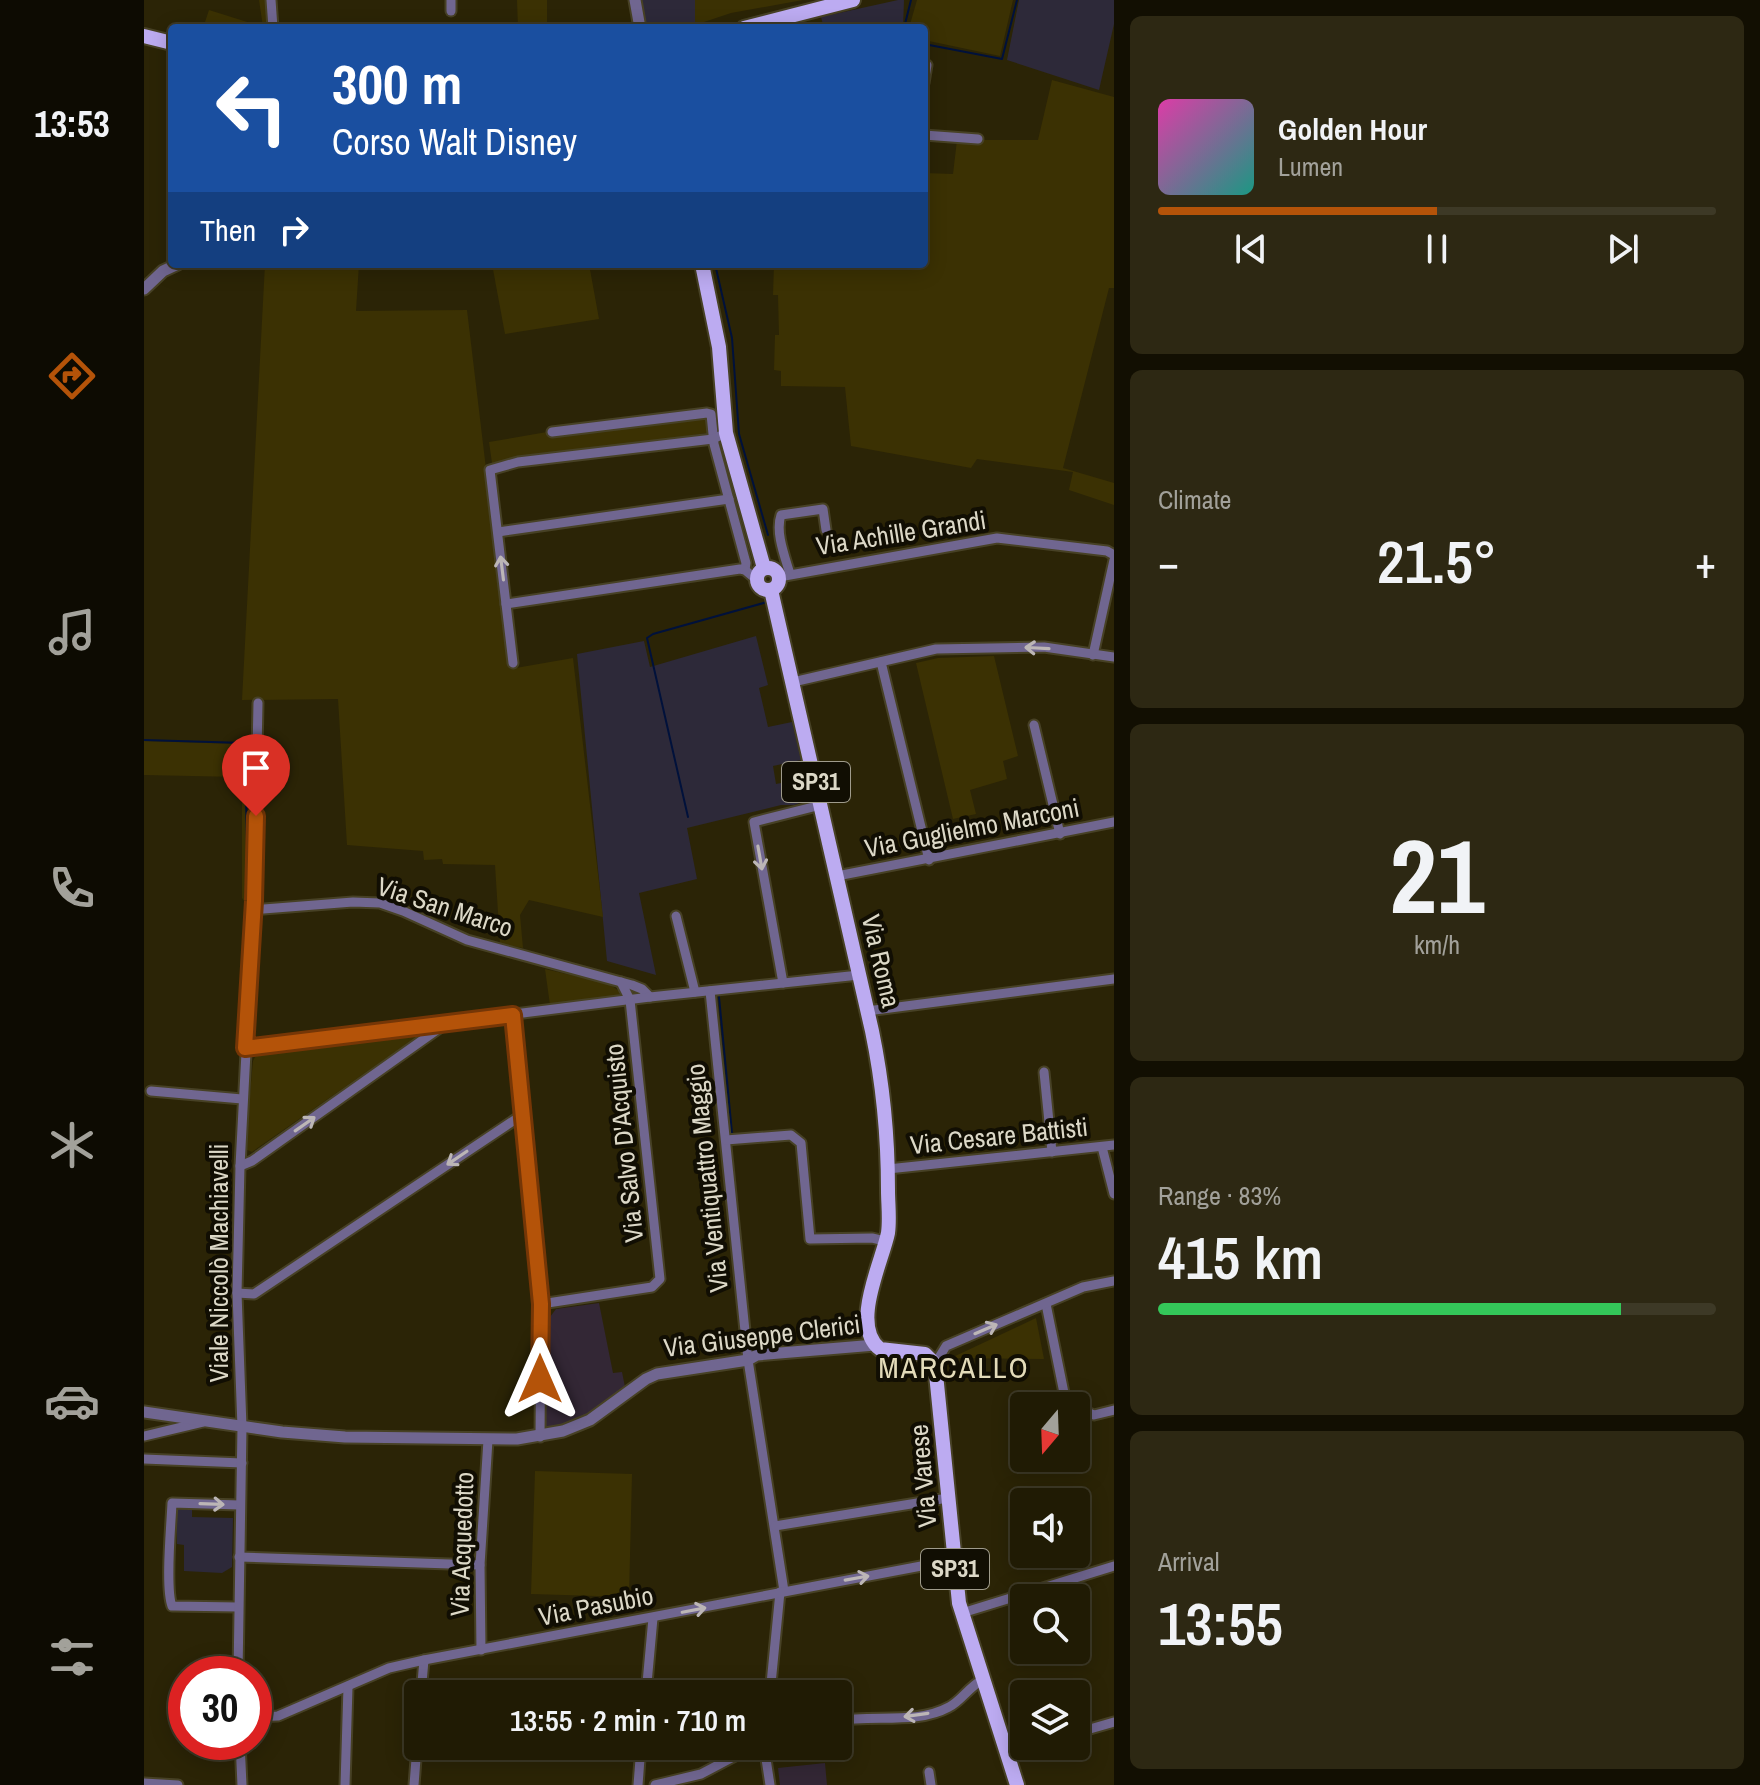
<!DOCTYPE html>
<html lang="en">
<head>
<meta charset="utf-8">
<style>
  body { margin:0; font-family:"Archivo Narrow",sans-serif; background:#2d2813; color:#f1f3f6; height:100vh; display:flex; flex-direction:column; font-size:30px; white-space:nowrap }
  * { box-sizing:border-box; margin:0 }
  p { font-size:26px; color:#a2a19a }
  .icon { flex:none; width:44px; height:44px; fill:none; stroke:currentColor; stroke-width:2; stroke-linecap:round; stroke-linejoin:round }
  .map { position:relative; flex:1; overflow:hidden }
  .sheet { display:flex; flex-direction:column; gap:16px; padding:16px; background:#120f02; width:646px }
  .sheet>* { flex:none }
  .top-card { position:absolute; left:24px; top:24px; width:760px; height:244px; border-radius:8px; box-shadow:0 4px 20px #0003,0 0 0 2px #3d3926; background:#1a4fa0; color:#fff; overflow:hidden }
  .needle { width:52px; rotate:199deg }
  .controls { position:absolute; left:866px; top:1392px; display:grid; gap:16px }
  .controls a { display:grid; place-items:center; width:80px; height:80px; border-radius:8px; background:#201b04; box-shadow:0 4px 20px #0003,0 0 0 2px #3d3926; font-size:40px }
  .speed { position:absolute; left:24px; top:1656px; display:flex; gap:16px; font-size:40px; font-weight:700; text-align:center }
  .speed>* { display:grid; place-content:center; width:104px; height:104px; border-radius:50%; background:#201b04; box-shadow:0 4px 20px #0003,0 0 0 2px #3d3926; line-height:1 }
  .speed .limit { border:12px solid #d22; background:#fff; color:#111 }
  .pin { position:absolute; display:grid; place-items:center; width:68px; height:68px; color:#fff; margin:-82px -34px; border-radius:50% 50% 50% 0; rotate:-45deg; box-shadow:0 0 8px #0007 }
  .pin .icon { rotate:45deg }
  .me { position:absolute; width:88px; margin:-44px; rotate:0deg; stroke-linejoin:round; filter:drop-shadow(0 0 6px #0008) }
  .turn { display:flex; align-items:center; gap:28px; height:168px; padding:0 32px; font-size:36px }
  .turn .icon { width:104px; height:104px; stroke-width:2.5 }
  .turn b { display:block; font-size:56px; line-height:68px }
  .then { display:flex; align-items:center; height:76px; padding:0 32px; background:#0003; gap:16px; font-size:30px }
  .big { font-size:60px; font-weight:600; line-height:1.1 }
  .sheet .card { flex:1; display:flex; flex-direction:column; justify-content:center; gap:12px; min-width:0; padding:0 28px; border-radius:12px; background:#2d2813 }
  .sheet .dial { align-items:center; gap:0 }
  .dial b { font-size:104px; line-height:1 }
  .song { display:flex; align-items:center; gap:24px }
  .cover { width:96px; height:96px; border-radius:12px; background:linear-gradient(135deg,hsl(320 70% 55%),hsl(170 70% 35%)) }
  .played { height:8px; border-radius:4px; background:linear-gradient(90deg,#b45309 50%,#3d3926 50%) }
  .keys { display:flex; justify-content:space-around; direction:ltr }
  .heat { display:flex; justify-content:space-between; align-items:center; font-size:44px; direction:ltr }
  .charge { height:12px; border-radius:6px; background:linear-gradient(90deg,#34c759 83%,#3d3926 0) }
  .trip { position:absolute; left:260px; top:1680px; width:448px; height:80px; border-radius:8px; background:#201b04; box-shadow:0 4px 20px #0003,0 0 0 2px #3d3926; font-weight:600; line-height:80px; text-align:center }
  main { display:flex; flex:1; min-height:0 }
  .menu { display:flex; flex-direction:column; width:144px; justify-content:space-around; align-items:center; background:#0d0b02; color:#a2a19a }
  .menu .icon { width:56px; height:56px }
  .menu .active { color:#b45309 }
  .menu b { font-size:36px; color:#f1f3f6 }
  .map>svg:first-child { display:block }
</style>
</head>
<body>
<main>
<nav class="menu">
<b>13:53</b>
<svg class="icon active" aria-label="directions" viewBox="0 0 24 24"><path d="M12 3l9 9-9 9-9-9zM9 14v-3h6M13 9l2 2-2 2"/></svg>
<svg class="icon" aria-label="music" viewBox="0 0 24 24"><path d="M9 18V5l10-2v13"/><circle cx="6" cy="18" r="3"/><circle cx="16" cy="16" r="3"/></svg>
<svg class="icon" aria-label="phone" viewBox="0 0 24 24"><path d="M5 4h4l2 5-3 2q2 4 5 5l2-3 5 2v4C11 20 4 13 5 4z"/></svg>
<svg class="icon" aria-label="climate" viewBox="0 0 24 24"><path d="M12 3v18M4 7l16 10M4 17L20 7"/></svg>
<svg class="icon" aria-label="car" viewBox="0 0 24 24"><path d="M5 17H2v-5l4-1 3-4h7l3 4 3 1v5h-3M9 17h6M6 11h13"/><circle cx="7" cy="17" r="2"/><circle cx="17" cy="17" r="2"/></svg>
<svg class="icon" aria-label="filters" viewBox="0 0 24 24"><path d="M4 7h16M4 17h16"/><circle cx="9" cy="7" r="2"/><circle cx="15" cy="17" r="2"/></svg>
</nav>
<div class="map">
<svg width="970" height="1785" viewBox="0 0 970 1785">
  <rect width="100%" height="100%" fill="#2b2406"/>
  <g fill="#2d2939">
    <path d="M496,0h55v25l-42,3 -11,-9z"/>
    <path d="M754,0h6l-1,28h-79l-3,-11z"/>
    <path d="M875,0h95v24l-15,66 -92,-30z"/>
    <path d="M612,636l12,49 -9,3 9,39 24,-5 9,38 -28,6 3,18 30,-6 5,21 -17,6h-13l-94,23 10,51 -58,14 17,82 -49,-14 -30,-307 67,-13 6,26z"/>
    <path d="M33,1507l15,1v9l41,1 -1,49 -10,6 -38,-2v-26l-7,-1v-16l-3,-1v-15z"/>
  </g>
  <g fill="#332735">
    <path d="M455,1303l14,70 9,-1 3,15 -27,24 -45,17 -6,-1 -3,-2 3,-104 9,-12z"/>
    <path d="M681,1763l2,22h-47l-2,-17z"/>
  </g>
  <g fill="#3b3103">
    <path d="M115,0h9l3,28h-68l6,-18 54,17z"/>
    <path d="M373,0h30v28h-29z"/>
    <path d="M551,0h108l-72,13 -36,12z"/>
    <path d="M773,0h96l-13,56 -76,-16v-12h-15z"/>
    <path d="M908,80l62,17v191h-5l-46,180 51,15v22l-45,-15 4,-18 -96,-13 -6,9 -120,-22 -6,-59 -64,-1v-15l-7,-1 1,-35h4l-1,-40h-5l1,-31h150v-91l29,1 4,-34h81z"/>
    <path d="M121,264h94l-3,47 111,-1 43,359 63,-11 30,259 -74,-17 -9,15 3,33 -23,-4 -5,-79 -52,-1 -1,-5 -18,1 -1,-9 -76,-6 -9,-146 -96,1z"/>
    <path d="M348,264h97l10,55 -94,15z"/>
    <path d="M562,417l1,16 -215,30 -3,-21 58,-10 1,5z"/>
    <path d="M850,656l24,100 -15,5 4,18 -37,11 6,24 -23,5 -37,-156 22,-5z"/>
    <path d="M0,741l95,3v33l-95,-2z"/>
    <path d="M98,744l4,11 1,139 -3,7 -2,-3z"/>
    <path d="M401,969l65,15 10,8 -2,4 -68,9z"/>
    <path d="M280,1032l-172,120 -7,-3 8,-88 4,-8z"/>
    <path d="M892,1318l8,41 -93,-1z"/>
    <path d="M391,1471l97,3 -3,123 -98,-3z"/>
  </g>
  <g fill="none" stroke-linecap="round" stroke-linejoin="round">
    <g stroke="#00113b" stroke-width="2">
      <path d="M760,28l7,-28"/>
      <path d="M780,44l78,15 15,-59"/>
      <path d="M571,264l17,74 7,96 29,101"/>
      <path d="M0,740l101,3 3,157"/>
      <path d="M544,817l-41,-179 6,-4 114,-32"/>
      <path d="M575,997l13,136"/>
    </g>
    <g stroke="#474125" stroke-width="13">
      <g id="minor">
        <path d="M127,0l2,28"/>
        <path d="M307,0v11"/>
        <path d="M780,83l3,-18"/>
        <path d="M780,135l54,4"/>
        <path d="M408,432l155,-19 4,1 3,30 32,119 -1,7"/>
        <path d="M354,532l231,-33"/>
        <path d="M646,574c-5,-17 -15,-42 -9,-59l42,-6 3,21"/>
        <path d="M635,577l218,-39 110,13 7,4"/>
        <path d="M362,604l234,-35 5,1 12,10"/>
        <path d="M949,655l21,-95"/>
        <path d="M737,662l48,198"/>
        <path d="M369,663l-23,-193 28,-8 195,-23 13,-6"/>
        <path d="M649,682l143,-33 108,-2 70,10"/>
        <path d="M890,725l26,109"/>
        <path d="M693,876l277,-54"/>
        <path d="M108,910l101,-8 27,1 23,8 64,29 165,45 10,4 8,8"/>
        <path d="M532,916l19,76"/>
        <path d="M639,983l-29,-161 67,-17"/>
        <path d="M566,991l38,369 36,231"/>
        <path d="M723,1011l247,-32"/>
        <path d="M369,1015l28,289 -1,133"/>
        <path d="M101,1048l405,-51 209,-22"/>
        <path d="M900,1072l8,80"/>
        <path d="M7,1091l91,8"/>
        <path d="M582,1140l65,-5 10,8 9,96 62,-1 13,3"/>
        <path d="M958,1147l12,47"/>
        <path d="M96,1166l12,-5 189,-134"/>
        <path d="M744,1169l226,-24"/>
        <path d="M93,1293l17,1 268,-179"/>
        <path d="M397,1304l111,-17 8,-8 -30,-279 -9,-18"/>
        <path d="M902,1304l18,89 15,16 15,6 20,-5"/>
        <path d="M791,1364l11,-18 137,-59 31,-6"/>
        <path d="M0,1436l59,-14"/>
        <path d="M924,1458v4"/>
        <path d="M0,1459l98,4"/>
        <path d="M631,1526l173,-28"/>
        <path d="M95,1557l241,8"/>
        <path d="M94,1607l-66,-1c-7,-18 -1,-80 0,-103l68,2"/>
        <path d="M818,1613l152,-47"/>
        <path d="M337,1650l-1,-85 8,-125"/>
        <path d="M94,1674l4,-247 -5,-134 3,-127 14,-265 4,-198"/>
        <path d="M277,1694l3,-34"/>
        <path d="M502,1694l7,-76"/>
        <path d="M626,1694l10,-102"/>
        <path d="M110,1717l24,-1 111,-48 35,-8 529,-100"/>
        <path d="M694,1721c35,-7 78,4 111,-14 12,-6 19,-19 33,-27"/>
        <path d="M932,1733l38,-11"/>
        <path d="M96,1742l2,43"/>
        <path d="M620,1746l6,39"/>
        <path d="M864,1754l26,-8"/>
        <path d="M785,1772l2,13"/>
        <path d="M0,1783l34,2"/>
        <path d="M201,1785l3,-98"/>
        <path d="M270,1785l4,-52"/>
        <path d="M494,1785l3,-39"/>
        <path d="M511,1785l46,-11 53,-28"/>
      </g>
    </g>
    <g stroke="#474125" stroke-width="15">
      <g id="tertiary">
        <path d="M491,0l5,28"/>
        <path d="M0,289l19,-18 15,-7"/>
        <path d="M0,1412l138,20 63,5 172,2 46,-8 27,-11 56,-41 11,-5 91,-14 9,-5 118,-10"/>
      </g>
    </g>
    <g stroke="#474125" stroke-width="18">
      <g id="primary">
        <path d="M600,28l109,-28"/>
        <path d="M0,36l28,7"/>
        <path d="M558,264l17,83 7,86 38,135"/>
        <circle cx="624" cy="579" r="11"/>
        <path d="M627,590l101,441c11,53 16,105 16,159 0,14 2,29 0,43 -6,29 -38,93 -8,116l45,5 10,10 24,239 58,182"/>
      </g>
    </g>
    <use href="#minor" stroke="#706690" stroke-width="9"/>
    <use href="#tertiary" stroke="#706690" stroke-width="11"/>
    <use href="#primary" stroke="#bcabf1" stroke-width="14"/>
  </g>
  <defs><path id="oneway-shaft" d="M-6 0H5M1.5-3L5.5 0L1.5 3" fill="none" stroke-width="1.6" stroke-linecap="round" stroke-linejoin="round" transform="scale(2)"/></defs>
  <g stroke="#bcb6b6">
    <use href="#oneway-shaft" transform="translate(358 568) rotate(-97)"/>
    <use href="#oneway-shaft" transform="translate(893 648) rotate(-177)"/>
    <use href="#oneway-shaft" transform="translate(616 858) rotate(80)"/>
    <use href="#oneway-shaft" transform="translate(161 1124) rotate(-35)"/>
    <use href="#oneway-shaft" transform="translate(313 1158) rotate(146)"/>
    <use href="#oneway-shaft" transform="translate(842 1329) rotate(-23)"/>
    <use href="#oneway-shaft" transform="translate(68 1504) rotate(2)"/>
    <use href="#oneway-shaft" transform="translate(713 1578) rotate(-10)"/>
    <use href="#oneway-shaft" transform="translate(550 1610) rotate(-11)"/>
    <use href="#oneway-shaft" transform="translate(772 1715) rotate(172)"/>
  </g>
  <g fill="none" stroke-linecap="round" stroke-linejoin="round">
    <g stroke="#753606" stroke-width="20">
      <path id="route" d="M112,816l-2,85 -9,147 268,-33 28,289 -1,75"/>
    </g>
    <use href="#route" stroke="#b45309" stroke-width="14"/>
  </g>
  <g text-anchor="middle" stroke-width="8" stroke-linejoin="round" paint-order="stroke">
    <g fill="#110e03" stroke="#9f9b8c" stroke-width="2">
      <rect x="638" y="762" width="68" height="40" rx="6"/>
      <rect x="777" y="1549" width="68" height="40" rx="6"/>
    </g>
    <g font-size="24" font-weight="bold" fill="#dcd8c7">
      <text x="672" y="790">SP31</text>
      <text x="811" y="1577">SP31</text>
    </g>
    <g font-size="26" fill="#dcd8c7" stroke="#110e03">
      <text transform="translate(757 533) rotate(-9)" y="9">Via Achille Grandi</text>
      <text transform="translate(828 828) rotate(-11)" y="9">Via Guglielmo Marconi</text>
      <text transform="translate(301 907) rotate(18)" y="9">Via San Marco</text>
      <text transform="translate(737 961) rotate(77)" y="9">Via Roma</text>
      <text transform="translate(855 1136) rotate(-6)" y="9">Via Cesare Battisti</text>
      <text transform="translate(480 1143) rotate(-96)" y="9">Via Salvo D'Acquisto</text>
      <text transform="translate(563 1178) rotate(-96)" y="9">Via Ventiquattro Maggio</text>
      <text transform="translate(75 1263) rotate(-90)" y="9">Viale Niccolò Machiavelli</text>
      <text transform="translate(618 1336) rotate(-7)" y="9">Via Giuseppe Clerici</text>
      <text transform="translate(779 1476) rotate(-95)" y="9">Via Varese</text>
      <text transform="translate(318 1544) rotate(-88)" y="9">Via Acquedotto</text>
      <text transform="translate(452 1606) rotate(-11)" y="9">Via Pasubio</text>
    </g>
    <g font-size="30" letter-spacing="2" fill="#e3dbb9" stroke="#110e03">
      <text x="810" y="1378">MARCALLO</text>
    </g>
  </g>
</svg>
<div class="controls">
<a><svg class="needle" viewBox="-14 -14 28 28"><path d="M0-13l5 13h-10z" fill="#e53935"/><path d="M0 13l5-13h-10z" fill="#a2a19a"/></svg></a>
<a><svg class="icon" aria-label="sound" viewBox="0 0 24 24"><path d="M4 9h4l5-4v14l-5-4H4zM17 9q2 3 0 6"/></svg></a>
<a><svg class="icon" aria-label="search" viewBox="0 0 24 24"><circle cx="10" cy="10" r="6"/><path d="M15 15l6 6"/></svg></a>
<a><svg class="icon" aria-label="layers" viewBox="0 0 24 24"><path d="M12 4l9 5-9 5-9-5zM3 14l9 5 9-5"/></svg></a>
</div>
<div class="speed"><div class="limit">30</div></div>
<div class="pin" style="left:112px;top:816px;background:#d93025"><svg class="icon" aria-label="arrive" viewBox="0 0 24 24"><path d="M6 21V4h12l-3 4 3 4H6"/></svg></div>
<svg class="me" style="left:396px;top:1379px" viewBox="-20 -20 40 40"><path d="M0-17L14 15 0 8-14 15z" fill="#b45309" stroke="#fff" stroke-width="4"/></svg>
<div class="trip">13:55 · 2 min · 710 m</div>
<div class="top-card">
<div class="turn"><svg class="icon" aria-label="left" viewBox="0 0 24 24"><path d="M17 20v-9H6M10 6l-5 5 5 5"/></svg><div><b>300 m</b>Corso Walt Disney</div></div>
<div class="then">Then<svg class="icon" aria-label="right" viewBox="0 0 24 24"><path d="M7 20v-9h11M14 6l5 5-5 5"/></svg></div>
</div>
</div>
<section class="sheet">
<div class="card">
<div class="song"><i class="cover"></i><div><b>Golden Hour</b><p>Lumen</p></div></div>
<div class="played"></div>
<div class="keys"><svg class="icon" aria-label="previous" viewBox="0 0 24 24"><path d="M18 5L8 12l10 7zM5 5v14"/></svg><svg class="icon" aria-label="pause" viewBox="0 0 24 24"><path d="M8 5v14M16 5v14"/></svg><svg class="icon" aria-label="next" viewBox="0 0 24 24"><path d="M6 5l10 7-10 7zM19 5v14"/></svg></div>
</div>
<div class="card"><p>Climate</p>
<div class="heat"><a>−</a><b class="big">21.5°</b><a>+</a></div>
</div>
<div class="card dial"><b>21</b><p>km/h</p></div>
<div class="card"><p>Range · 83%</p><b class="big">415 km</b><div class="charge"></div></div>
<div class="card"><p>Arrival</p><b class="big">13:55</b></div>
</section>
</main>
</body>
</html>
